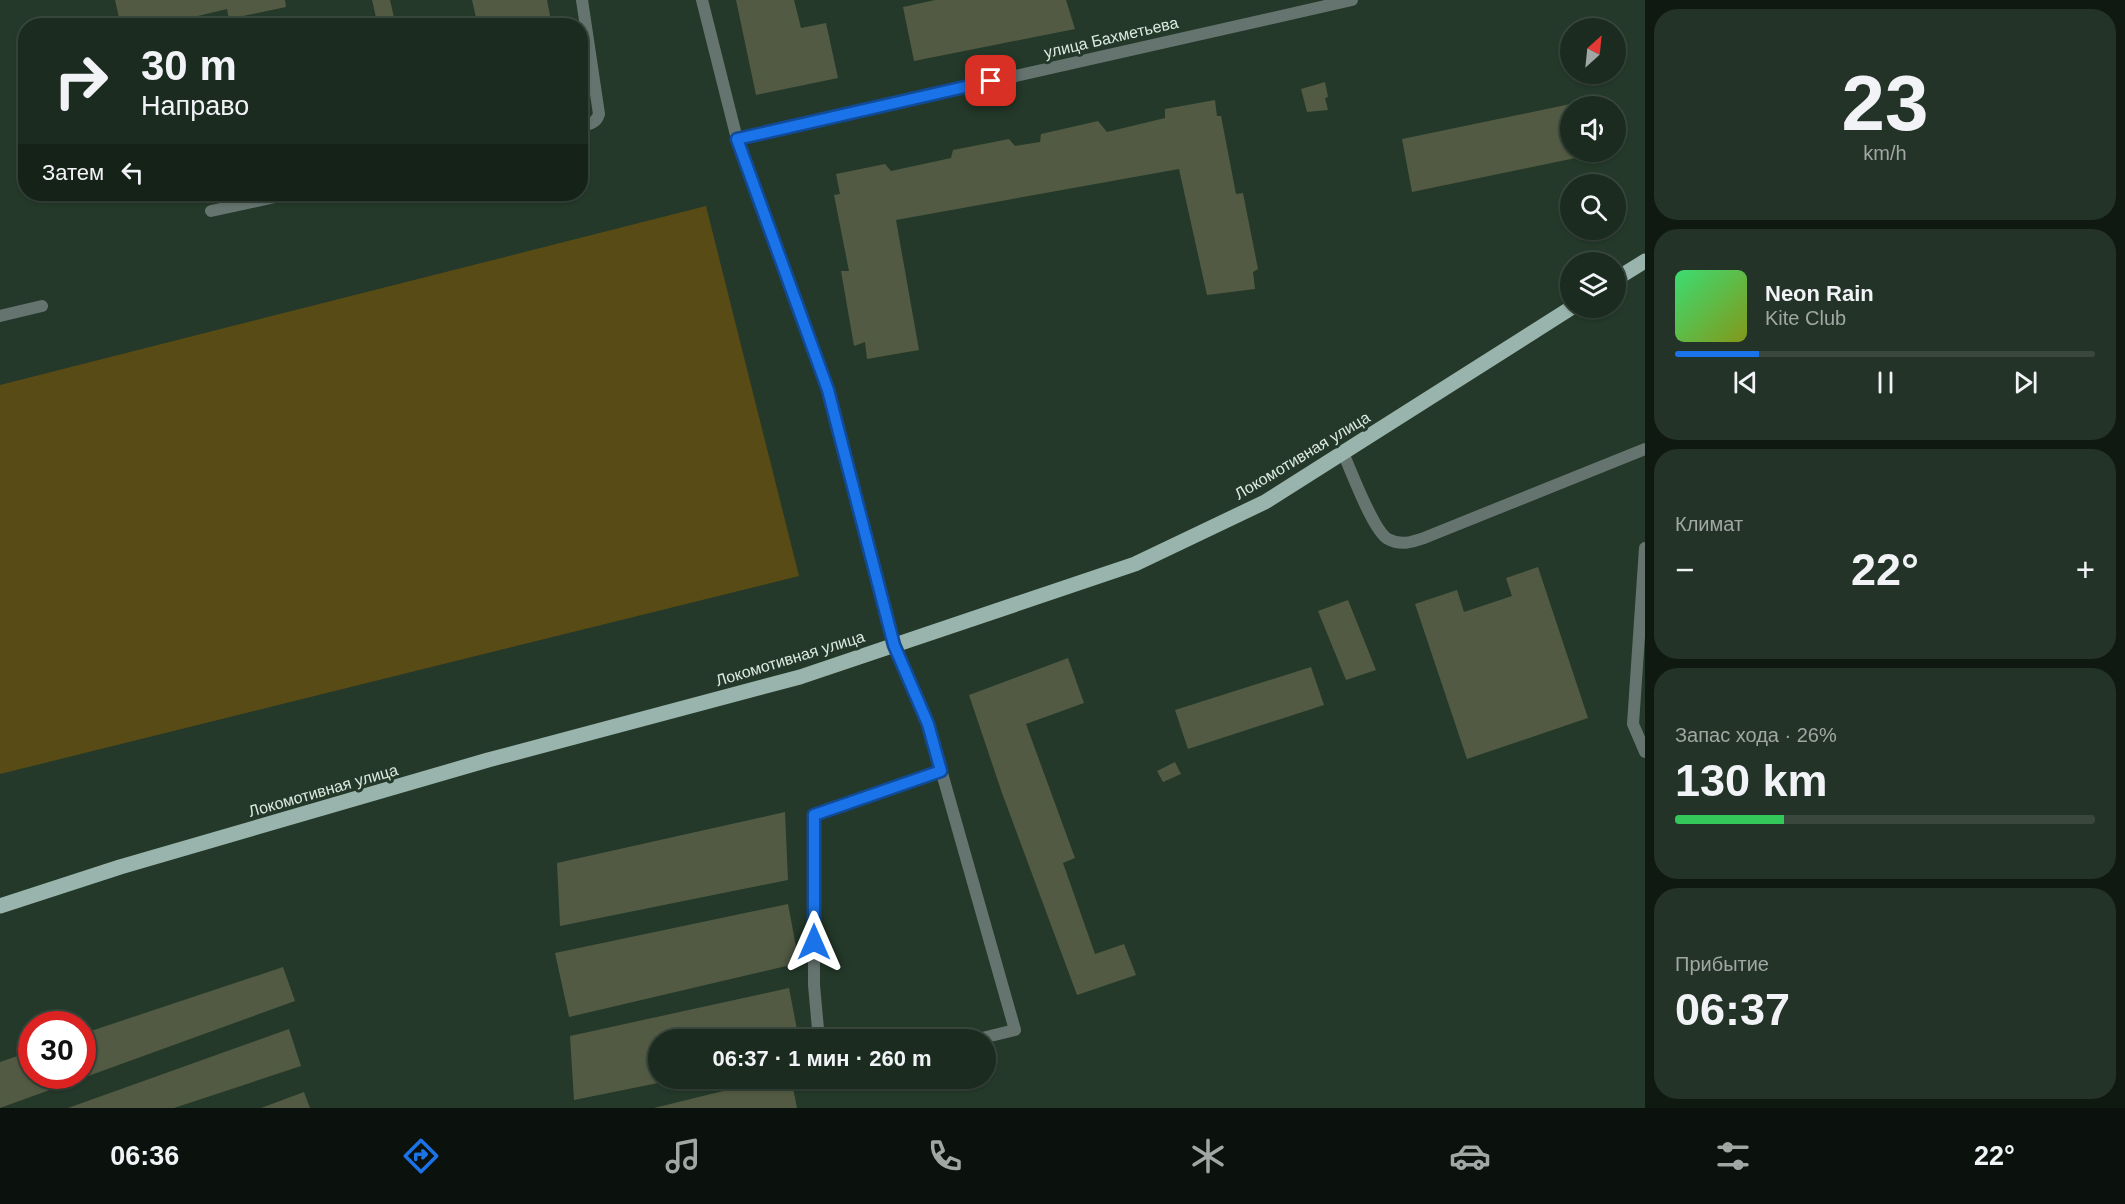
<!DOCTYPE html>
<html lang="ru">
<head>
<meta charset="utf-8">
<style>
  body { margin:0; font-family:Arial,sans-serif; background:#243328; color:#f1f3f6; height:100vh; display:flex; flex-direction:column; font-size:22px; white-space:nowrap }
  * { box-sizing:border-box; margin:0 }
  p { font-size:20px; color:#a0a7a4 }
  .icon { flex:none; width:33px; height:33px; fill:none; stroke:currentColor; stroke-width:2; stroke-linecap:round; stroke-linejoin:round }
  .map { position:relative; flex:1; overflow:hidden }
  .drawer { display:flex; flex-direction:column; gap:9px; padding:9px; background:#0f1811; width:480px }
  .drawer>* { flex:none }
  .banner { position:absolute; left:18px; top:18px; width:570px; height:183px; border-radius:24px; box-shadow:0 2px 4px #0004,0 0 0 2px #39473d; background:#1b2b1f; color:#f1f3f6; overflow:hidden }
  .needle { width:39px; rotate:27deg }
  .tools { position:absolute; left:1560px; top:18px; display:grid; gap:12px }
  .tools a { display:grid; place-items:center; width:66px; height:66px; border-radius:50%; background:#1b2b1f; box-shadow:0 2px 4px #0004,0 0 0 2px #39473d; font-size:30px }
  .speed { position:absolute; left:18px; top:1011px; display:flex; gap:12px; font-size:30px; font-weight:700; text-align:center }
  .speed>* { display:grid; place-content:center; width:78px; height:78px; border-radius:50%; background:#1b2b1f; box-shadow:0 2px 4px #0004,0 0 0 2px #39473d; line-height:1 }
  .speed .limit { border:9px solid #d22; background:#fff; color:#111 }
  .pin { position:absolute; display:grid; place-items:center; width:51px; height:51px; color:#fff; margin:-26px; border-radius:12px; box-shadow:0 3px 9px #0006 }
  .me { position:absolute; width:66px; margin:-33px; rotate:0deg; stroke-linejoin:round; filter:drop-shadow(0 0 4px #0008) }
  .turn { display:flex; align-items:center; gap:21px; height:126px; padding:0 24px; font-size:27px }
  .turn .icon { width:78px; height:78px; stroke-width:2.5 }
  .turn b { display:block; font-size:42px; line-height:51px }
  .then { display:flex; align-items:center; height:57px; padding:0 24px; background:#0003; gap:12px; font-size:22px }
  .big { font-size:45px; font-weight:600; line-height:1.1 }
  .drawer .card { flex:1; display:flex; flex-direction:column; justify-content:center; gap:9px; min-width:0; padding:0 21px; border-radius:24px; background:#243328 }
  .drawer .dial { align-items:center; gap:0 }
  .dial b { font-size:78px; line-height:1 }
  .song { display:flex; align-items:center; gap:18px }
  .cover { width:72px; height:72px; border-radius:9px; background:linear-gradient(135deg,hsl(140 70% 55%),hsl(70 70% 35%)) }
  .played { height:6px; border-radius:3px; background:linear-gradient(90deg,#1a73e8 20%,#39473d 20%) }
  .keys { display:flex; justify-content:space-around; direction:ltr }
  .heat { display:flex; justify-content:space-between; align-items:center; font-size:33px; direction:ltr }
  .charge { height:9px; border-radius:4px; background:linear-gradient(90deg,#34c759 26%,#39473d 0) }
  .trip { position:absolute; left:648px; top:1029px; width:348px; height:60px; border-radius:30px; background:#1b2b1f; box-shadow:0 2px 4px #0004,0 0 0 2px #39473d; font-weight:600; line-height:60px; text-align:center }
  .dock { display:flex; height:96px; justify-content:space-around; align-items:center; background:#0b110c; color:#a0a7a4 }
  .dock .icon { width:42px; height:42px }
  .dock .current { color:#1a73e8 }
  .dock b { font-size:27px; color:#f1f3f6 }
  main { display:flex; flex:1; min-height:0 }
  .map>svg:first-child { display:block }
</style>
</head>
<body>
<main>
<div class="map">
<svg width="1645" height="1108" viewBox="0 0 1645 1108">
  <rect width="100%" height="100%" fill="#243929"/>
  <path fill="#594b15" d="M706,206l93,370 -799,198v-389z"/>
  <g fill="#525a43">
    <path d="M115,0h170l1,7 -57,12 -2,-10 -71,17h-35z"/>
    <path d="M372,0h18l6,26h-18z"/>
    <path d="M472,0h75l5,26h-74z"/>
    <path d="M736,0h58l7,28 25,-5 12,55 -82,17z"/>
    <path d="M935,0h131l9,29 -161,32 -11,-54z"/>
    <path d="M1325,82l3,15 -3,1 3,12 -21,2 -6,-23z"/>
    <path d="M1215,100l2,16h4l15,78 7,-1 15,76 -5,3 2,17 -48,6 -28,-126 -283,51 23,130 -52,9 -2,-17 -11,4 -13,-75h8l-15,-76 6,-1 -4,-20 49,-10 6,7 60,-13 2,-8 56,-11 6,7 25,-4 1,-8 57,-13 9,11 58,-14v-9z"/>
    <path d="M1580,102l1,4h-11v46h19l1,3 -178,37 -10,-53z"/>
    <path d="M1538,567l50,151 -121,41 -52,-155 42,-14 7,22 48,-16 -6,-18z"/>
    <path d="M1348,600l28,70 -30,10 -28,-69z"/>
    <path d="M1068,658l16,45 -58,21 49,134 -12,5 32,91 29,-10 12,31 -59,20 -75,-202 -33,-98z"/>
    <path d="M1311,667l13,38 -136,44 -13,-39z"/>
    <path d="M1175,762l6,12 -18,8 -6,-11z"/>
    <path d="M785,812l3,68 -228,46 -3,-63z"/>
    <path d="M788,904l11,59 -230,54 -14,-64z"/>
    <path d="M283,967l12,34 -295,107v-46l32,-11v25h50v-42z"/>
    <path d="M789,988l10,52h-141v38l15,2 -99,20 -4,-64z"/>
    <path d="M289,1029l12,37 -127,42h-106z"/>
    <path d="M776,1078h15l6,30h-143z"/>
    <path d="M304,1092l6,16h-49z"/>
  </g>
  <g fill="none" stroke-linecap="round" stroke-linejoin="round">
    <g stroke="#667470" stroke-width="12">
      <path d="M580,126c9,-2 16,-2 19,-12l-17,-114"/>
      <path d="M211,211l78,-17"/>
      <path d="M1343,453c8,17 30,78 45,86 13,7 24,3 36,-1l221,-89"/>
    </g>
    <g stroke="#667470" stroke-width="12">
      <path d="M702,0l35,139 91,251 66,255 34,79 87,306 -41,10"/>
      <path d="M737,139l615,-139"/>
      <path d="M0,316l42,-10"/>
      <path d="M1645,548l-12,176 12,28"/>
      <path d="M819,1040l-5,-55v-170l127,-45"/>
    </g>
    <g stroke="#98b4ad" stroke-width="15">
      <path d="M1616,279l29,-18"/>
      <path d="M0,906l120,-39 368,-107 312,-83 335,-113 130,-62 306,-194"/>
    </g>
  </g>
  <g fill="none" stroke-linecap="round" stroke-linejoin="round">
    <g stroke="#114b97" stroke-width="15">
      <path id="route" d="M814,942v-127l127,-44 -13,-47 -34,-79 -66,-255 -91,-251 254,-58"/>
    </g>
    <use href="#route" stroke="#1a73e8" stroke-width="10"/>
  </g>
  <g text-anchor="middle" stroke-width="6" stroke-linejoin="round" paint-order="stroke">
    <g font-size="16" fill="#ddeae0" stroke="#243929">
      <text transform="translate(1111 37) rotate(-13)" y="6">улица Бахметьева</text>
      <text transform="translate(1302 455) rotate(-31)" y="6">Локомотивная улица</text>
      <text transform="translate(790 658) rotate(-17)" y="6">Локомотивная улица</text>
      <text transform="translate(323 790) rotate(-16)" y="6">Локомотивная улица</text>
    </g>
  </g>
</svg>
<div class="tools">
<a><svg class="needle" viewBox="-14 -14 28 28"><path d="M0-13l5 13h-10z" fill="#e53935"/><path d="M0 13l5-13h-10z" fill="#a0a7a4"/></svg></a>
<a><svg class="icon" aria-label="sound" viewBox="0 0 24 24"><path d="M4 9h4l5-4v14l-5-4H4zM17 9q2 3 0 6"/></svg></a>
<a><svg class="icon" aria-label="search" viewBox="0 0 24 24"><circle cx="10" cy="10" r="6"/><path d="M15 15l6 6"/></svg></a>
<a><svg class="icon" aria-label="layers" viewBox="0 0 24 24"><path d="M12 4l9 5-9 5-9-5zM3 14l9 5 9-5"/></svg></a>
</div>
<div class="speed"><div class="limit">30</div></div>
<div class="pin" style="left:991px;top:81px;background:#d93025"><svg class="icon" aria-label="arrive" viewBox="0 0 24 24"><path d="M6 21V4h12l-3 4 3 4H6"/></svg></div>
<svg class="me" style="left:814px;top:942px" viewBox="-20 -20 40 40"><path d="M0-17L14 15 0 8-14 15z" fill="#1a73e8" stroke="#fff" stroke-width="4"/></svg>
<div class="trip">06:37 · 1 мин · 260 m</div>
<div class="banner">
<div class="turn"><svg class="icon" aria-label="right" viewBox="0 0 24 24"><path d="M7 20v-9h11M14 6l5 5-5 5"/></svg><div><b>30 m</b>Направо</div></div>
<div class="then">Затем<svg class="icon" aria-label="left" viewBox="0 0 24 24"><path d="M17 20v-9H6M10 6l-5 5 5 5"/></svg></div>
</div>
</div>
<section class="drawer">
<div class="card dial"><b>23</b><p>km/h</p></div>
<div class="card">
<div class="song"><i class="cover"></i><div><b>Neon Rain</b><p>Kite Club</p></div></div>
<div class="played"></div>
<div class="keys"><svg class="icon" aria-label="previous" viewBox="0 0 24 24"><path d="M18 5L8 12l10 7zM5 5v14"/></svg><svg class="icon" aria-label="pause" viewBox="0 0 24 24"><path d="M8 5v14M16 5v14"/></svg><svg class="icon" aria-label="next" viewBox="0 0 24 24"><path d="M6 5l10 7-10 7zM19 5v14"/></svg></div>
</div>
<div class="card"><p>Климат</p>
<div class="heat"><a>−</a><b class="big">22°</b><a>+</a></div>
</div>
<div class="card"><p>Запас хода · 26%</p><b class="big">130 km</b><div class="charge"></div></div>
<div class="card"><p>Прибытие</p><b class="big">06:37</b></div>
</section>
</main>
<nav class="dock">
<b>06:36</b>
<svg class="icon current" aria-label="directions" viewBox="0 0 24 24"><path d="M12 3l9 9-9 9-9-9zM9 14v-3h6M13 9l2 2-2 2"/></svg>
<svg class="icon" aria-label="music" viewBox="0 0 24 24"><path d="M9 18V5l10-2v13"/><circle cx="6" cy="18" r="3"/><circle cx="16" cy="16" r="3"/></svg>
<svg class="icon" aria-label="phone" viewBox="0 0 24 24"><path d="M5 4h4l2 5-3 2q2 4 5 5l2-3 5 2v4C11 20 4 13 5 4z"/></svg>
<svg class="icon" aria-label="climate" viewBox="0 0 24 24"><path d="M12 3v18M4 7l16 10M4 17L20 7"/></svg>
<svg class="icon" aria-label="car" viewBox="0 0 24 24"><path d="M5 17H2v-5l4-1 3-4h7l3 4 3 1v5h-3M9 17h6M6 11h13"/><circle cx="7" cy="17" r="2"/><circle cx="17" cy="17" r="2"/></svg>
<svg class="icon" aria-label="filters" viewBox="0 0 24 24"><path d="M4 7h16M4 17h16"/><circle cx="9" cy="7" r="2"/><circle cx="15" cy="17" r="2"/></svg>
<b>22°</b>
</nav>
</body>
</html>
